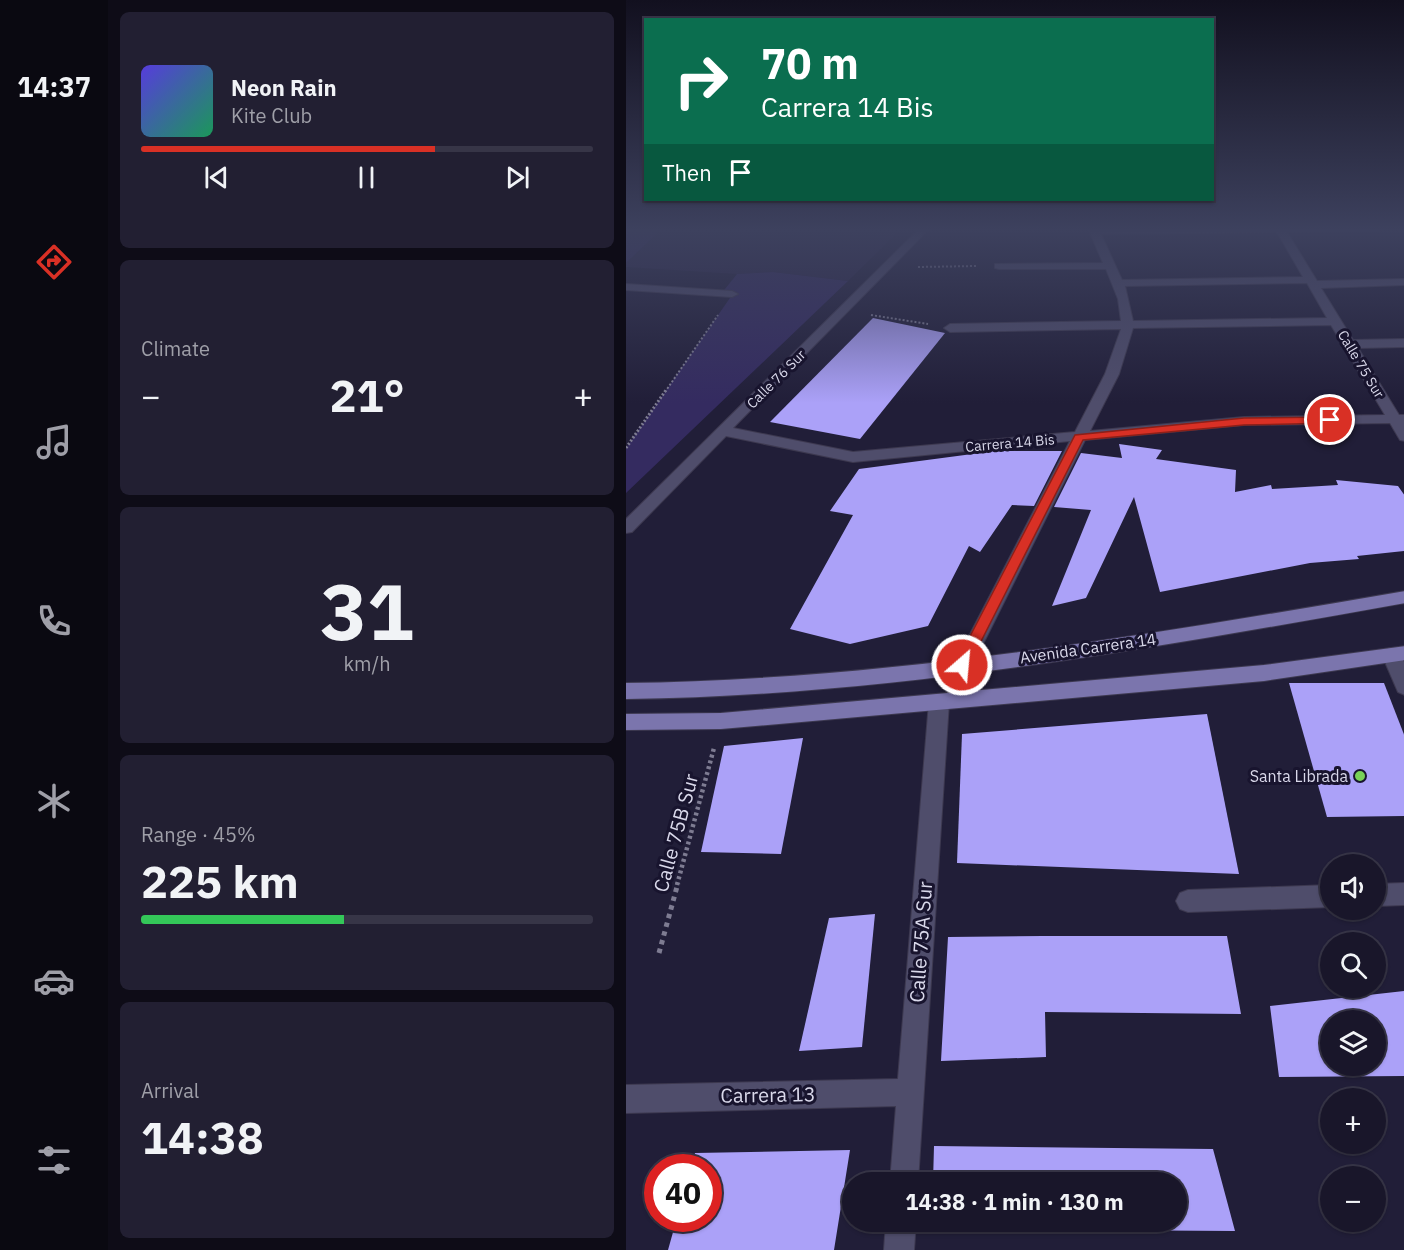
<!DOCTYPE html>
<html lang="en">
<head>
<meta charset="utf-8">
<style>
  body { margin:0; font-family:"IBM Plex Sans",sans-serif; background:#221f32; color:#f1f3f6; height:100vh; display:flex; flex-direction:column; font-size:22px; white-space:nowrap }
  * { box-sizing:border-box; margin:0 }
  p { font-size:20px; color:#9f9fa8 }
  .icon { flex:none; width:33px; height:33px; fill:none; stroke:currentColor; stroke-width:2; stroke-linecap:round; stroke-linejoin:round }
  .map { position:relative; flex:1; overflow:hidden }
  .panel { display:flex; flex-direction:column; gap:12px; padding:12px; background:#0e0c17; width:518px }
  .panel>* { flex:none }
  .guide { position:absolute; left:18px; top:18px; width:570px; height:183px; border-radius:0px; box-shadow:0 2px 4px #0004,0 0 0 2px #373547; background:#0b6e4f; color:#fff; overflow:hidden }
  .tools { position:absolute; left:694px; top:854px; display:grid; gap:12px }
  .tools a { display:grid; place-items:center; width:66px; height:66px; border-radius:50%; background:#19162a; box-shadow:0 2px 4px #0004,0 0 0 2px #373547; font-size:30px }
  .speed { position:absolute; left:18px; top:1154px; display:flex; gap:12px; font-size:30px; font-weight:700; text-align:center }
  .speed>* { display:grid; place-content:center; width:78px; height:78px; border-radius:50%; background:#19162a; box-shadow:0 2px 4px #0004,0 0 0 2px #373547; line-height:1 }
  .speed .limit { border:9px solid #d22; background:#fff; color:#111 }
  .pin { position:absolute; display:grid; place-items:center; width:51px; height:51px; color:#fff; margin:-26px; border:3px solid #fff; border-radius:50%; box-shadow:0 2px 6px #0007 }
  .me { position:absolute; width:66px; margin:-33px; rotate:27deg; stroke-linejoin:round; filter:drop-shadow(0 0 4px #0008) }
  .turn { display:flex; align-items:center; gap:21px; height:126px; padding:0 18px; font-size:27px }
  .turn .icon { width:78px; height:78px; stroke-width:2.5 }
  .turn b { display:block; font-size:42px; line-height:51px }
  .then { display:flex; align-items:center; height:57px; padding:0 18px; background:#0003; gap:12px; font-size:22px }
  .big { font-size:45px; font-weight:800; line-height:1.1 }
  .panel .card { flex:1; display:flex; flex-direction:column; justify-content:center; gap:9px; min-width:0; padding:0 21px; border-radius:9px; background:#221f32 }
  .panel .dial { align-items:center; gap:0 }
  .dial b { font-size:78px; line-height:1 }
  .song { display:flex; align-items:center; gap:18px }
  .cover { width:72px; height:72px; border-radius:9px; background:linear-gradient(135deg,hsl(250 70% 55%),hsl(150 70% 35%)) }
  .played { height:6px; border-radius:3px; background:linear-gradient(90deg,#d93025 65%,#373547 65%) }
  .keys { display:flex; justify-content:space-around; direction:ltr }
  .heat { display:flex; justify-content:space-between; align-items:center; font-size:33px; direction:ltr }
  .charge { height:9px; border-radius:4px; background:linear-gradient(90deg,#34c759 45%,#373547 0) }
  .trip { position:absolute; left:216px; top:1172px; width:345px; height:60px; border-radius:30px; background:#19162a; box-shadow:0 2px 4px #0004,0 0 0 2px #373547; font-weight:800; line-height:60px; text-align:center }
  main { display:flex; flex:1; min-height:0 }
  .tab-bar { display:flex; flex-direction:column; width:108px; justify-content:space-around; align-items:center; background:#0a0911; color:#9f9fa8 }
  .tab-bar .icon { width:42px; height:42px }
  .tab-bar .selected { color:#d93025 }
  .tab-bar b { font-size:27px; color:#f1f3f6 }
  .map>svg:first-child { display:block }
</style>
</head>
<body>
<main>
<nav class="tab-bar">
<b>14:37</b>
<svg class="icon selected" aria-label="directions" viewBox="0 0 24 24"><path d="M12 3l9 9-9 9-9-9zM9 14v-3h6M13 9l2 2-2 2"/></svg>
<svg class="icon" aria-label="music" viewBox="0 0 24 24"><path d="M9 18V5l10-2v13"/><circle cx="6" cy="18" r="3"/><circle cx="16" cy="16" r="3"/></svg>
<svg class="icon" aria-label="phone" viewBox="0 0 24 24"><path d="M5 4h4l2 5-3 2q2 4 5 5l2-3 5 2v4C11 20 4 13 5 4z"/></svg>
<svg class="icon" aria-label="climate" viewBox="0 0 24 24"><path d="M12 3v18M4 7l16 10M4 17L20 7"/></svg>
<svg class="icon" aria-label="car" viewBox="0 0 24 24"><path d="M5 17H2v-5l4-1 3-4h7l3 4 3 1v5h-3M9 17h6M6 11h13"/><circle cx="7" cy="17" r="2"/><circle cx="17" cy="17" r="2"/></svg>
<svg class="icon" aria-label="filters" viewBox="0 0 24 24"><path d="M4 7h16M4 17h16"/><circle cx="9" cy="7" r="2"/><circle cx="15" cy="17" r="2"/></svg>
</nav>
<section class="panel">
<div class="card">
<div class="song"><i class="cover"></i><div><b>Neon Rain</b><p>Kite Club</p></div></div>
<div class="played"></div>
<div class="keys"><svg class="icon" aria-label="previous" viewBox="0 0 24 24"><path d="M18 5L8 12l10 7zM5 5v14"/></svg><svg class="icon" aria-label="pause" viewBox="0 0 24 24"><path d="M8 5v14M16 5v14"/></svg><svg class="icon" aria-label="next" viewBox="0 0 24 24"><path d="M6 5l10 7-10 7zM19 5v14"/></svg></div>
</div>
<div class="card"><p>Climate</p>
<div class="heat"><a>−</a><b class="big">21°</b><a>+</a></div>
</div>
<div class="card dial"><b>31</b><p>km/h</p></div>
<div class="card"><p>Range · 45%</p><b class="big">225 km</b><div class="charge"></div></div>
<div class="card"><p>Arrival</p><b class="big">14:38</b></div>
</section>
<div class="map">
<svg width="779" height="1250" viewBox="0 0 779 1250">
  <rect width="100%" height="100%" fill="#211e38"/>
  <path fill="#2a2546" d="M37,228h239l-54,53 -75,-9 -36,2 -111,-7v-4z"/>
  <g fill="#342b60">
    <path d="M0,228h37l-37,35z"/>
    <path d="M147,272l75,9 -222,212v-45l106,-153 -11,-1 16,-20z"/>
  </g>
  <g fill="#aba1f8" fill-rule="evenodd">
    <path d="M247,318l72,15 -85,106 -90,-17z"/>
    <path d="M493,444l43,6 -6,9 80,11 -1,22 36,-7 1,4 66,-4 -2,-5 62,6 7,10v55l-48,5 2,3 -49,4 -150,29 -26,-95 -48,101 -34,8 39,-96 -37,-3 27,-54 41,5z"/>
    <path d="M369,451h67l-28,55 -22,-1 -32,47 -11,-6 -41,80 -78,18 -60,-15 63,-114 -23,-4 29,-42z"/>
    <path d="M663,683h95l21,54v79l-78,1z"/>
    <path d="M581,714l32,160 -282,-11 5,-129z"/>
    <path d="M177,738l-22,116 -80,-2 23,-106z"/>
    <path d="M249,914l-13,133 -63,4 30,-133z"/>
    <path d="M417,936h184l14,78 -196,-2 1,45 -105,4 7,-124z"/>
    <path d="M779,991v85l-126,1 -9,-71zM705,1020h45v45h-45z"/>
    <path d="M308,1146l279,3 22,82 -303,-2v-8h244v-39h-243z"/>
    <path d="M224,1150l-16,100h-166l9,-32h31v-51h-17l4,-14z"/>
  </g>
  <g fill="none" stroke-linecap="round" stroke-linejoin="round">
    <g stroke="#3d3950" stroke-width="2">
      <g id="minor">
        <path d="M294,228h10l-197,200 120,24 222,-20 30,-58 16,-45 -171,3 -6,-4 6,-4 171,-3 -3,-22 -12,-30h-107l-4,-1v-4l108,-1 -15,-35h295l-5,3 -91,1 30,49 88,-2v6l-84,3 32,52 52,-1v8l-47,1 41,67h6v26l-5,-1 -10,-17 -146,2 -159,15 -115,230 -7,2 -7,-2 -2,-5 116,-224 -217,21 -127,-26 -94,96 -6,1v-14zM651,232l26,45 -181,3 -21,-46zM681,283l20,35 -194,3 -8,-35zM705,325l54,90 -141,2 -154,14 29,-57 14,-46z"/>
        <path d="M0,284l106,7 6,3 -6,3 -106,-7z"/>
        <path d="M765,648l7,2 7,14v31l-7,-3 -16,-37 2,-5z"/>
        <path d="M313,694l7,2 3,6 -31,480h-28l6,-76 -270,7v-28l272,-6 31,-377 3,-6z"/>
        <path d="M779,883v22l-29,1v-22z"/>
        <path d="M705,885v22l-143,5 -8,-3 -4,-8 4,-8 8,-3z"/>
        <path d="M260,1221h30l-2,29h-30z"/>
      </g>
    </g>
    <g stroke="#3d3950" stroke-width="2">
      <g id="major">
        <path d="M779,591v12c-257,46 -518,93 -779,96v-16c261,-3 522,-48 779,-92z"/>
        <path d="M779,646v14l-141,21 -543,48 -95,1v-16l95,-1 543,-48z"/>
      </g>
    </g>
    <g stroke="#7e7c92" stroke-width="2" stroke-dasharray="2 2" stroke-linecap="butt">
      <path d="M384,228l6,1"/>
      <path d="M292,267l59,-1"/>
      <path d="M245,315l57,9"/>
      <path d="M39,392l53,-77"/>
    </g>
    <path stroke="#7e7c92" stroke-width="3" stroke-dasharray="2 2" stroke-linecap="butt" d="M0,448l40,-58"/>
    <path stroke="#7e7c92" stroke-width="4.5" stroke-dasharray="3 3" stroke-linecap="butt" d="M51,885l37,-137"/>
    <path stroke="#7e7c92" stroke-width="5" stroke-dasharray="4.5 4.5" stroke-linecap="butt" d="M33,953l19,-70"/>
    <use href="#minor" fill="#4f4d6b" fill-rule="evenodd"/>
    <use href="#major" fill="#7b75ad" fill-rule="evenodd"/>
  </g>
  <linearGradient id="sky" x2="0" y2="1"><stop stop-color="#12101f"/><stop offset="0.57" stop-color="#3d415e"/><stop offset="1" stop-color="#3d415e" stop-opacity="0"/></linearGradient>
  <rect width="779" height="403" fill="url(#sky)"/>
  <path fill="#d93025" stroke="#8d1f18" stroke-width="1.5" d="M704,417l5,3 -1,3 -90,2 -161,15 -116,229h-10l-2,-4 120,-230 169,-17z"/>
  <circle fill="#78d158" stroke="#18142e" stroke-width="2" cx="734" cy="776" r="6"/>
  <g text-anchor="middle" stroke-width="6" stroke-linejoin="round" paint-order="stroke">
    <g font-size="14" fill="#d9d8ea" stroke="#18142e">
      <text transform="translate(735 364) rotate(59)" y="5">Calle 75 Sur</text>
      <text transform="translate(150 379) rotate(-45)" y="5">Calle 76 Sur</text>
      <text transform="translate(384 443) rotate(-5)" y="5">Carrera 14 Bis</text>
    </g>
    <g font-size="16" fill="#d9d8ea" stroke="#18142e">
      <text transform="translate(462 648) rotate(-8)" y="6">Avenida Carrera 14</text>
    </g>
    <g font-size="16" fill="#d9d8ea" stroke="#18142e" text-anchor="end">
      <text x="722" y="782">Santa Librada</text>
    </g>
    <g font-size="20" fill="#d9d8ea" stroke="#18142e">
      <text transform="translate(50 833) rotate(-75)" y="7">Calle 75B Sur</text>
      <text transform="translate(295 942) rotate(-86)" y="7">Calle 75A Sur</text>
      <text transform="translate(142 1095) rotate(-1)" y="7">Carrera 13</text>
    </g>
  </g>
</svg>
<div class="tools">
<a><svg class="icon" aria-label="sound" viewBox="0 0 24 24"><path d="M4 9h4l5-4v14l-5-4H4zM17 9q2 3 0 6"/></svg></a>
<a><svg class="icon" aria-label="search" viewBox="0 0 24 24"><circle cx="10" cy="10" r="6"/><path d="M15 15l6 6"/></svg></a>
<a><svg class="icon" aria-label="layers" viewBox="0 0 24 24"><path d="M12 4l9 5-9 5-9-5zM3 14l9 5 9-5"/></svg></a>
<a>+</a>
<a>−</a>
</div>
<div class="speed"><div class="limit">40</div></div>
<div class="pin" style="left:704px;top:420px;background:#d93025"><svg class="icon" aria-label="arrive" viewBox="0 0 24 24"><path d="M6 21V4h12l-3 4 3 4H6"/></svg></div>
<svg class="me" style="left:336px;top:665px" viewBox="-20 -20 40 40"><circle r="17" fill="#d93025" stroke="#fff" stroke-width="3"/><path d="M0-11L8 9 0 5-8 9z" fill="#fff"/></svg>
<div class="trip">14:38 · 1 min · 130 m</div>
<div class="guide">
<div class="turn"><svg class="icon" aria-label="right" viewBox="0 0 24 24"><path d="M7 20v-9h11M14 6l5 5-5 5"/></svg><div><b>70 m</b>Carrera 14 Bis</div></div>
<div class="then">Then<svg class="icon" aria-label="arrive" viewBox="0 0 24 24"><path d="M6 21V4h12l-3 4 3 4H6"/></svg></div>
</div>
</div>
</main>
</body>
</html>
